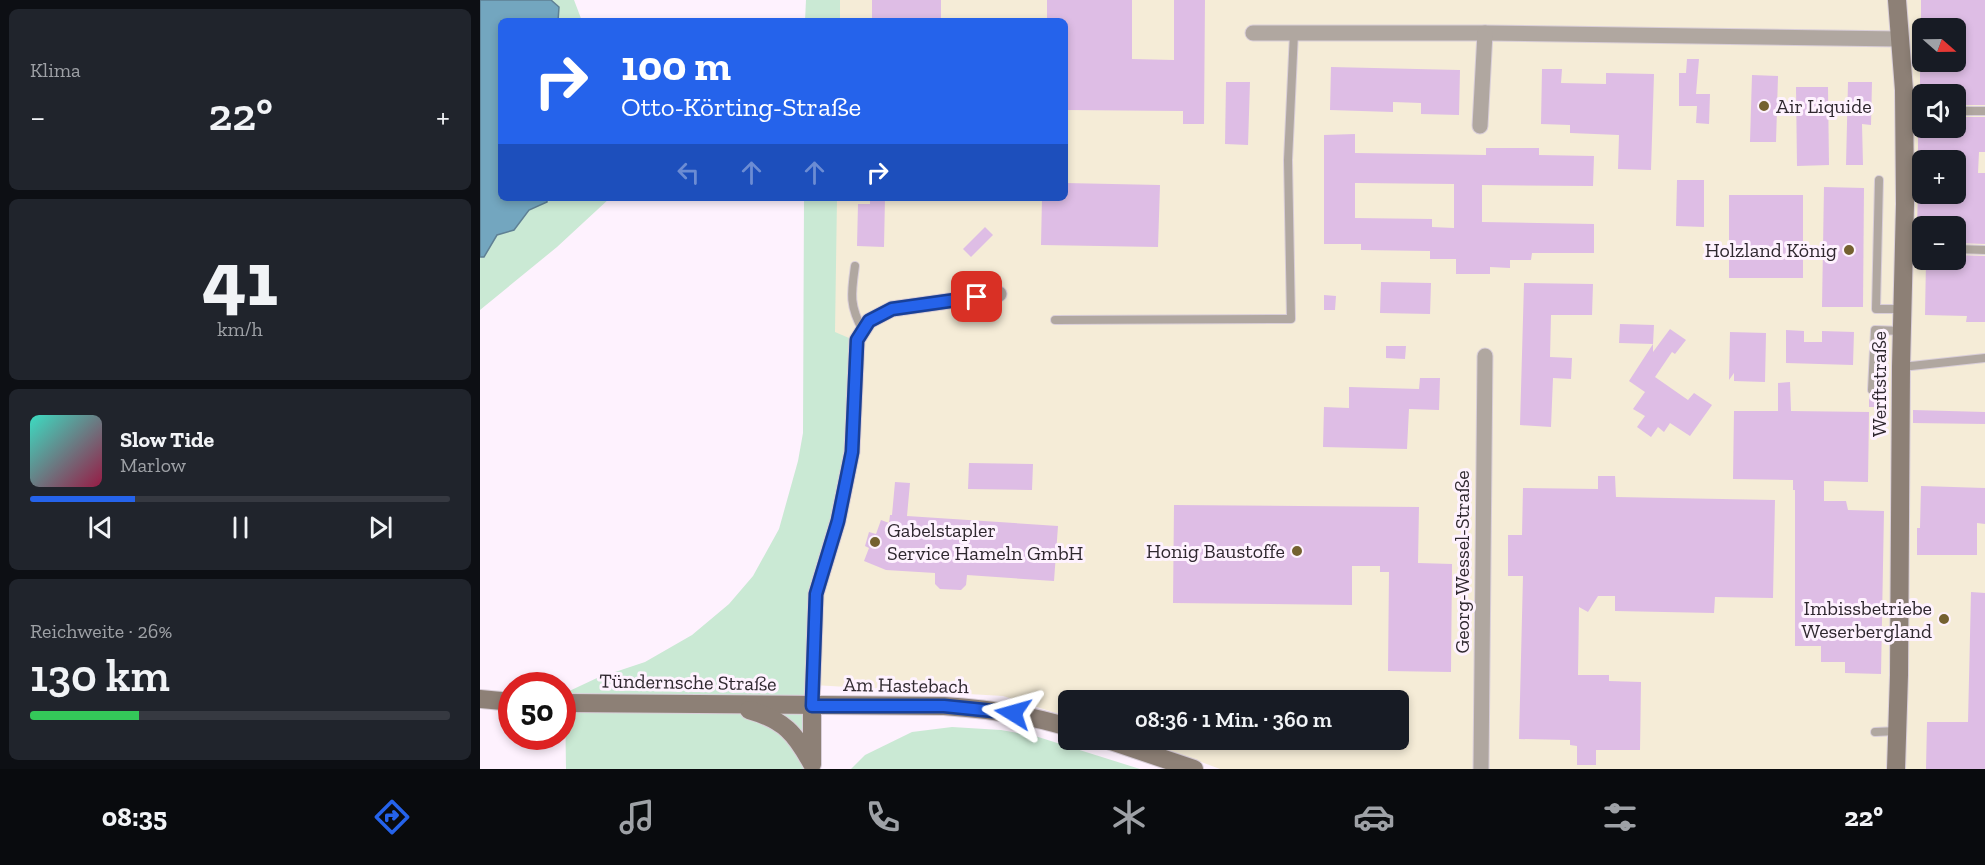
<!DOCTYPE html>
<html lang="de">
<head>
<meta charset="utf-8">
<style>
  body { margin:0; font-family:"Zilla Slab",serif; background:#20242c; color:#f1f3f6; height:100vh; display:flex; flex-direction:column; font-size:22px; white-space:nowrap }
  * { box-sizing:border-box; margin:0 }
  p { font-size:20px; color:#9ea1a6 }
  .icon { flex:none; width:33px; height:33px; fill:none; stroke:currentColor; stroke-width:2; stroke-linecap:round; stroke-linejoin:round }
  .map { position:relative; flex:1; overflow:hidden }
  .details { display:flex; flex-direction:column; gap:9px; padding:9px; background:#0d0f14; width:480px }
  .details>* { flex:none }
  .guide { position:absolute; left:18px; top:18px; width:570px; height:183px; border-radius:9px; box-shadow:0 3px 9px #0003; background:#2563eb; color:#fff; overflow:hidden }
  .needle { width:39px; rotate:110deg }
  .controls { position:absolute; left:1432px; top:18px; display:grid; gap:12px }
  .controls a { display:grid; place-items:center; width:54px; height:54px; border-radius:9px; background:#171b24; box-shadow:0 3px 9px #0003; font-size:30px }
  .speed { position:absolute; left:18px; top:672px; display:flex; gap:12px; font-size:30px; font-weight:700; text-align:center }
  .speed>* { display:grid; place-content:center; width:78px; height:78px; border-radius:50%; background:#171b24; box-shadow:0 3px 9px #0003; line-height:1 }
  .speed .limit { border:9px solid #d22; background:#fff; color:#111 }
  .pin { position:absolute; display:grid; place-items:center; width:51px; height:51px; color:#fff; margin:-26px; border-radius:12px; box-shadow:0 3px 9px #0006 }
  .me { position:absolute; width:66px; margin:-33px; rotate:278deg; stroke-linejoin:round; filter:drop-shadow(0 0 4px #0008) }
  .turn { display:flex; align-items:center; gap:21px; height:126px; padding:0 24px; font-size:27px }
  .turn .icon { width:78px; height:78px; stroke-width:2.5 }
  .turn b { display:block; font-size:42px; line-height:51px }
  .lanes { display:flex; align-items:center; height:57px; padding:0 24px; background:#0003; justify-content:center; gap:30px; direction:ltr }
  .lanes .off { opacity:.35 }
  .big { font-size:45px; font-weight:600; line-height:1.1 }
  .details .card { flex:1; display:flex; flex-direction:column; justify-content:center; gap:9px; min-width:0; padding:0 21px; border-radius:9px; background:#20242c }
  .details .dial { align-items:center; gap:0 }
  .dial b { font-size:78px; line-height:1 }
  .song { display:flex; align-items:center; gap:18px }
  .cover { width:72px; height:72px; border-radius:9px; background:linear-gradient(135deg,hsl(170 70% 55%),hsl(340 70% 35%)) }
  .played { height:6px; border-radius:3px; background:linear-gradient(90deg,#2563eb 25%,#363941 25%) }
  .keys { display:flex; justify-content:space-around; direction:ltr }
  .heat { display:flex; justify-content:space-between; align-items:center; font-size:33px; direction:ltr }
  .charge { height:9px; border-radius:4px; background:linear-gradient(90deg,#34c759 26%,#363941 0) }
  .trip { position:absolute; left:578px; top:690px; width:351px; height:60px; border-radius:9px; background:#171b24; box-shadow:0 3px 9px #0003; font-weight:600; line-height:60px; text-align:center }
  .tabs { display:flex; height:96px; justify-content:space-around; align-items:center; background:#090b0e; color:#9ea1a6 }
  .tabs .icon { width:42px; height:42px }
  .tabs .current { color:#2563eb }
  .tabs b { font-size:27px; color:#f1f3f6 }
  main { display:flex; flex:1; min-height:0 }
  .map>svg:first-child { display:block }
</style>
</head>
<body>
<main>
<section class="details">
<div class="card"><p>Klima</p>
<div class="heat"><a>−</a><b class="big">22°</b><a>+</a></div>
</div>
<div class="card dial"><b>41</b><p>km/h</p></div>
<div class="card">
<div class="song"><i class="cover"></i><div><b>Slow Tide</b><p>Marlow</p></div></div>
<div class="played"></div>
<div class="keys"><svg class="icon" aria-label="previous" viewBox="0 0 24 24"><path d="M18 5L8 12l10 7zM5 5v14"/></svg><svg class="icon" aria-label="pause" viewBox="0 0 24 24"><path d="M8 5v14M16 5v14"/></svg><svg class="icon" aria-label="next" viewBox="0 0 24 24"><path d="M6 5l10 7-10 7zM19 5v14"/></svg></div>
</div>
<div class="card"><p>Reichweite · 26%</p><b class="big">130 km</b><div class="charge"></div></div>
</section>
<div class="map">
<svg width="1505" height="769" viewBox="0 0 1505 769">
  <rect width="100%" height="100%" fill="#fef2fe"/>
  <path fill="#f5ecd7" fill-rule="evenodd" d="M343,0h1162v769h-765l-78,-29h256v-40h-330v17l-65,-21 -207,-12 20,-486h249v-177h-242zM1443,28h33v34h-33zM1443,94h33v34h-33zM1443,160h33v34h-33zM1443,226h33v34h-33z"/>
  <g fill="#cae9d4">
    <path d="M71,0h23l8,21h-24l1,-14z"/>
    <path d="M326,0h34v21h-35z"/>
    <path d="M67,198h63l-53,49 -77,63v-53h4l13,-22 17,-5 15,-20 17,-8z"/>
    <path d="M324,198h33l-2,134 21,9 -5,111 -36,142 -4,113v62h-245l-1,-76 32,-15 48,-16 47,-27 37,-31 24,-28 26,-47 19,-68 5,-28z"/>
    <path d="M472,727l49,3 34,6 105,33h-289l14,-14 47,-23z"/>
  </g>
  <path fill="#73a6bf" stroke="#5f8094" stroke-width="1.5" d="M0,0h71l8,7 -1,14h-57v177h46v4l-18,8 -15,20 -17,5 -13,22h-4z"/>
  <g fill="#debde5" fill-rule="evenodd">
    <rect x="392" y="0" width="69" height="21"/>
    <path d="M567,0h85v59l42,1v-60h31l-1,124h-21v-13l-118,-1v-89h-18z"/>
    <path d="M1441,0h64v105h-29v-11h-36v-32h36v-34h-35z"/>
    <path d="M1207,59h12l-3,35h14l-1,30 -13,-1 1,-17h-18v-33h7z"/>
    <path d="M851,67l129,3 -1,45 -38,-1v-11l-28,-1v10l-63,-2z"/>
    <path d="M1062,69h20l-1,14 45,1v-11l48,1 -3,96 -33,-1 1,-34 -49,-2v-8l-29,-1z"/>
    <path d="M1272,75l26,1 -2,66h-26z"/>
    <path d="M746,82h24l-2,63 -23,-1z"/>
    <path d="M1368,82h24l-1,43 -9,-1 1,41h-17z"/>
    <path d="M1316,87h32l1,78 -32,1z"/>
    <path d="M1476,117h29v35h-6l-1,21h7v71l-29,-1v-17h-39l1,-32h38v-34h-38v-32h38z"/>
    <path d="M875,134v19l131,2v-7h53v7l55,1 -1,30 -111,-1v37l112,2v29h-62l-1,7h-21v8l-20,-1v7h-34v-15h-26v-8l-69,-1v-6h-37v-109zM875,183l99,1v44l-22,-1v-8l-77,-1z"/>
    <path d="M1197,180h27v47l-28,-1z"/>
    <path d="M585,183l95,2 -2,62 -117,-2 1,-47h23z"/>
    <path d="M1344,187l40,1 -1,119h-41z"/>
    <rect x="1249" y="195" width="74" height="83"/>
    <path d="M390,198h15l-1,49 -27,-1 1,-42h12z"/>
    <path d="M505,227l8,8 -22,22 -8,-8z"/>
    <path d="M1476,255l29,1v66h-19l1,-6 -42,-1 1,-55h30z"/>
    <path d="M901,282l50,1 -1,31 -50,-1z"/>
    <path d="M1044,283l69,1 -1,31h-41l-1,42 22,1 -1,21 -18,-1 -2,49 -31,-2z"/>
    <path d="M844,295l12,1 -1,14h-11z"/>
    <path d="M1140,324l34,1 -1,19 -34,-1z"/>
    <path d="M1190,329l16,11 -11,14 -3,-2 -17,25 33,23 6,-7 18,12 -22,31 -20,-13 -6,9 -6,-5 -7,10 -14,-10 8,-11 -12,-7 12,-17 -16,-11 24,-37v8z"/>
    <path d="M1306,330l18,1v11h18v-11l32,1 -1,33 -67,-2z"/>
    <path d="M1250,332l36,1 -1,49 -31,-1v-8l-5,7z"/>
    <path d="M906,346h20l-1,13 -19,-1z"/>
    <path d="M940,378h20l-1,32 -30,-1 -2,40 -84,-2 1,-40 25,1v-21l70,2z"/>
    <path d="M1310,382l1,29 78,1 -1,70 -44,-1v20h22l2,9 36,1 -3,163 -36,-1v-11h-24v-16h-26v-156h-2v-10l-60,-1 1,-68h44v-28z"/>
    <rect x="1389" y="395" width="11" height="12"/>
    <path d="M1433,410l72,2v12l-72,-1z"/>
    <path d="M489,463l64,1 -1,26 -64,-1z"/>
    <path d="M1118,476h17l1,21 159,3 -2,98 -58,-1 -1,16 -99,-2v-15h-17l-10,16 -9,-5 -1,68h31v6l32,1 -1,68h-44v15h-19v-19l-7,-1v-5l-51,-1 4,-163h-15v-41h14l1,-47 75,1z"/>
    <path d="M415,482l15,1 -3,33 151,10 -4,55 -87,-6 -1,10 -5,5 -21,-1 -5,-5v-11l-49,-3 -22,-9 5,-13 -4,-2 4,-14 7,2 5,-14 8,3 1,-8h2z"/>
    <path d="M1441,486l64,2v36l-8,-1v32h-60v-27h3z"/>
    <path d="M694,505l245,2 -1,56 34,1 -1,108 -63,-1 1,-99h-9v-6h-28v39l-179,-2z"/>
    <path d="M1491,592l14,1v176h-59l1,-47h41z"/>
  </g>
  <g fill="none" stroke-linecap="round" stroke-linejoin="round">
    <g stroke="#d9ced9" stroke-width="10">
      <g id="lane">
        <path d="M1476,111h29"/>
        <path d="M1424,112l19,-1"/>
        <path d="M1399,180l-3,129h26"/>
        <path d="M1424,248h19"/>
        <path d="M1476,249l29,1"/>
        <path d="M375,266c-4,28 -6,39 8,65"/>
        <path d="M575,320l236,-1 -3,-159 6,-127"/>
        <path d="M1422,367l83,-9"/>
        <path d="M1392,390l3,-60 27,1"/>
        <path d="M1395,732l22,-1"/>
      </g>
    </g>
    <g stroke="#d9ced9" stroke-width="17">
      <g id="street">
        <path d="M773,33h232l415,6"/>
        <path d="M1000,126l5,-93"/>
        <path d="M332,706l4,-112 22,-73 14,-69 5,-112 12,-19 23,-12 107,-15"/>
        <path d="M1001,769l4,-413"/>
      </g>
    </g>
    <g stroke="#d9ced9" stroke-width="20">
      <g id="secondary">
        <path d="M0,699l32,3"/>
        <path d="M82,703l382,3c43,3 83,8 124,21"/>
        <path d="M269,710c35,10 46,23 63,54"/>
        <path d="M628,740l86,29"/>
        <path d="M332,761v-55"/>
        <path d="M1416,769l3,-94 2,-308 4,-163 -1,-114 -7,-90"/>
      </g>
    </g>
    <use href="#lane" stroke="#b0a7a0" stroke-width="8"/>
    <use href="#street" stroke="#b0a7a0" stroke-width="15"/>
    <use href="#secondary" stroke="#8d8076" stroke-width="18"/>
  </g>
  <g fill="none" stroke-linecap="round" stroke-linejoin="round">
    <g stroke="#184099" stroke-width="15">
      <path id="route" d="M497,297l-85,12 -23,12 -12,19 -5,112 -14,69 -22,73 -4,112h132l69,7"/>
    </g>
    <use href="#route" stroke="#2563eb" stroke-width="10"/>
  </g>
  <g fill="#746130" stroke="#fef2fe" stroke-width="2">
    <circle cx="1284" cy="106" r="6"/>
    <circle cx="1369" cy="250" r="6"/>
    <circle cx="395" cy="542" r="6"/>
    <circle cx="817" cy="551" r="6"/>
    <circle cx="1464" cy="619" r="6"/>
  </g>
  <g text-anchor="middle" stroke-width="6" stroke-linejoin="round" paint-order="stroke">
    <g font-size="20" fill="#2f282f" stroke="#fef2fe" text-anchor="end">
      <text x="1296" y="113" text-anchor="start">Air Liquide</text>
      <text x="1357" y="257">Holzland König</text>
      <text x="407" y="537" text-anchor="start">Gabelstapler<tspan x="407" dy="23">Service Hameln GmbH</tspan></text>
      <text x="805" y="558">Honig Baustoffe</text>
      <text x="1452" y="615">Imbissbetriebe<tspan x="1452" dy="23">Weserbergland</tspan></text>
    </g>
    <g font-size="20" fill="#2f282f" stroke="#fef2fe">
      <text transform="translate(1399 384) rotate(-90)" y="7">Werftstraße</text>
      <text transform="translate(982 562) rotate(-90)" y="7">Georg-Wessel-Straße</text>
      <text transform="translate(208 682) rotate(1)" y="7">Tündernsche Straße</text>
      <text transform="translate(426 685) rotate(1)" y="7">Am Hastebach</text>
    </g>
  </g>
</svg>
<div class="controls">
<a><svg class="needle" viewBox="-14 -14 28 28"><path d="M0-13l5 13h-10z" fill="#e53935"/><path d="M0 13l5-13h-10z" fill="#9ea1a6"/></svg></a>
<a><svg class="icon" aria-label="sound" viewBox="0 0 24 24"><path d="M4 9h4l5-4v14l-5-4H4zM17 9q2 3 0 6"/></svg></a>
<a>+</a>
<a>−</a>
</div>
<div class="speed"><div class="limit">50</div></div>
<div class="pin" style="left:497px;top:297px;background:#d93025"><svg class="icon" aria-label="arrive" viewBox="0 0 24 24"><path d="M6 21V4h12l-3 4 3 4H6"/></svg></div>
<svg class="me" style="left:533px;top:713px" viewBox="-20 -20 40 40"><path d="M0-17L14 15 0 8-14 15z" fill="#2563eb" stroke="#fff" stroke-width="4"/></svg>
<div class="trip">08:36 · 1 Min. · 360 m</div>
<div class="guide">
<div class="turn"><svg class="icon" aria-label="right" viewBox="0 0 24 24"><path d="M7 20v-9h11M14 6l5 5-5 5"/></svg><div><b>100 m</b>Otto-Körting-Straße</div></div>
<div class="lanes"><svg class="icon off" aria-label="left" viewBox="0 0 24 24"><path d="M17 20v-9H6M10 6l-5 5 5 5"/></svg><svg class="icon off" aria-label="ahead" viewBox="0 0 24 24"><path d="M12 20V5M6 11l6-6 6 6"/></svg><svg class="icon off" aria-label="ahead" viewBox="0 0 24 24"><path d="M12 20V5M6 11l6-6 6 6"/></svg><svg class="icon" aria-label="right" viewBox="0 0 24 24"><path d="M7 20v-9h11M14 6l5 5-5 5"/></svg></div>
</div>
</div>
</main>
<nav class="tabs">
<b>08:35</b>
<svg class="icon current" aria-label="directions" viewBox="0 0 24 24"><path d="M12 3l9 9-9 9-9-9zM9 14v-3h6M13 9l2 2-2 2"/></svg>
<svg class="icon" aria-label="music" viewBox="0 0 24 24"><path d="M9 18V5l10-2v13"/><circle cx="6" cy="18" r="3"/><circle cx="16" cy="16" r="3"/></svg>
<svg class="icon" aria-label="phone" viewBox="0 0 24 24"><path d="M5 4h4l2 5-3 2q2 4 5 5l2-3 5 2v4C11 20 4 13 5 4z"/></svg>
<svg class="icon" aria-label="climate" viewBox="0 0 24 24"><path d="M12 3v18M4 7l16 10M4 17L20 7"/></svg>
<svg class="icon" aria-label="car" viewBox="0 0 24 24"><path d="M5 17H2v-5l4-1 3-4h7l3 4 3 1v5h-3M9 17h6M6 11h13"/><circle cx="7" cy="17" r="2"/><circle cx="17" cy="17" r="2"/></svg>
<svg class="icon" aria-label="filters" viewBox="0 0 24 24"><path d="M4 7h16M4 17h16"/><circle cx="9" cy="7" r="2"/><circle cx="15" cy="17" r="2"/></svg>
<b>22°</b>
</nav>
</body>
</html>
